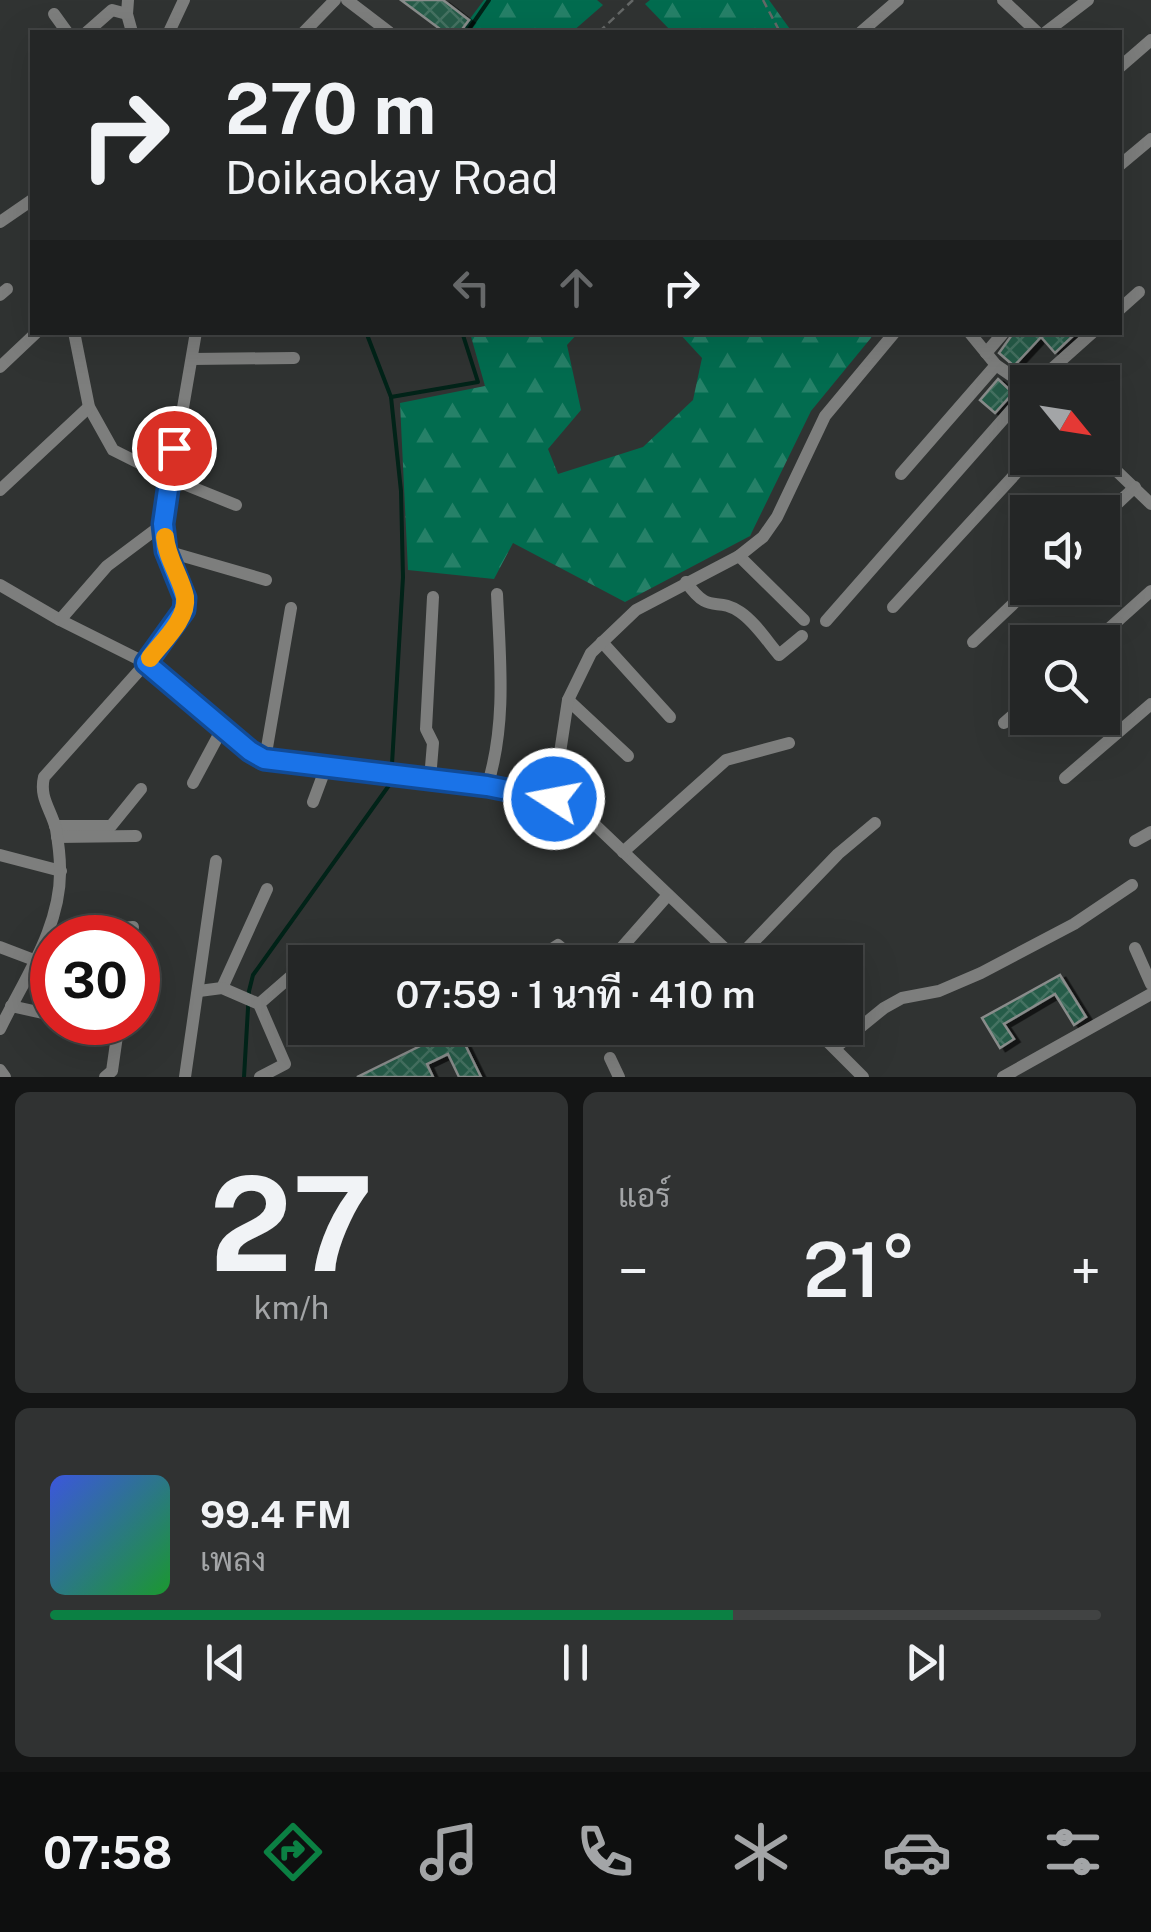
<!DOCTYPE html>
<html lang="th">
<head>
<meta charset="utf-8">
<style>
  body { margin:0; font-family:"Public Sans",Sarabun,sans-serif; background:#303232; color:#f1f3f6; height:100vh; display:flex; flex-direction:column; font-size:38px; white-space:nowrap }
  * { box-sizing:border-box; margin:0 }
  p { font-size:32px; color:#a3a5a7 }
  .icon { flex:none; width:55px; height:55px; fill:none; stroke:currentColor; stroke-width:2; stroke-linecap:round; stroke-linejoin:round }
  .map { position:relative; height:1077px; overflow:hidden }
  .details { display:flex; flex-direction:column; gap:15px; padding:15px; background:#141515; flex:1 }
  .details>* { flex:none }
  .top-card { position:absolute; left:30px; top:30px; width:1092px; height:305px; border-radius:0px; box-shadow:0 10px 40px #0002,0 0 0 2px #414343; background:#242626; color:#f1f3f6; overflow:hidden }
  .needle { width:65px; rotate:120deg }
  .buttons { position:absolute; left:1010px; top:365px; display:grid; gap:20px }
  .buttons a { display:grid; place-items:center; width:110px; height:110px; border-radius:0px; background:#242626; box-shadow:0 10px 40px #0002,0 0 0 2px #414343; font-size:50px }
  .speed { position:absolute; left:30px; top:915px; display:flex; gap:20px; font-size:50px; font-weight:700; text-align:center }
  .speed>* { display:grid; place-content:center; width:130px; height:130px; border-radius:50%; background:#242626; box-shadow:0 10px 40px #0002,0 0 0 2px #414343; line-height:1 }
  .speed .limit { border:15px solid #d22; background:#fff; color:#111 }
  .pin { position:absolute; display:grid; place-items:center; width:85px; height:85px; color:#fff; margin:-42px; border:5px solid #fff; border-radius:50%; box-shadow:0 2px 10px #0007 }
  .me { position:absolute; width:110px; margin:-55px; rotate:281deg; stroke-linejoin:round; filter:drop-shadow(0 0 8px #0008) }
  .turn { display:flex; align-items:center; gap:35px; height:210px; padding:0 30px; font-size:45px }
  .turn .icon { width:130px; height:130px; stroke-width:2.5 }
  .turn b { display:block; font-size:70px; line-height:85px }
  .lanes { display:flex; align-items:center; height:95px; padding:0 30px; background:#0003; justify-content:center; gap:50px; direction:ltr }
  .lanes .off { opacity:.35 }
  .big { font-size:75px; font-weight:600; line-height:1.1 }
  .details .card { flex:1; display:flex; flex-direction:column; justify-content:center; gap:15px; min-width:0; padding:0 35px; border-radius:15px; background:#303232 }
  .details .dial { align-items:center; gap:0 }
  .dial b { font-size:130px; line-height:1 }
  .song { display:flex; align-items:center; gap:30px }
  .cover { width:120px; height:120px; border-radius:15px; background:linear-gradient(135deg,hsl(230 70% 55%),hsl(130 70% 35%)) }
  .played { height:10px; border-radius:5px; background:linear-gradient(90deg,#0b8043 65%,#414343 65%) }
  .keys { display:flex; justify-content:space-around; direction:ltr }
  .heat { display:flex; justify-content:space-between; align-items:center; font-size:55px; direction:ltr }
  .details .tiles { flex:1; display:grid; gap:15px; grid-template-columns:1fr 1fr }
  .card:last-child { grid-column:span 2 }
  .trip { position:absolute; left:288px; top:945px; width:575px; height:100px; border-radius:0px; background:#242626; box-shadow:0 10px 40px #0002,0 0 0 2px #414343; font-weight:600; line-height:100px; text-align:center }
  .dock { display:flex; height:160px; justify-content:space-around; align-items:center; background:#0e0f0f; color:#a3a5a7 }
  .dock .icon { width:70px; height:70px }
  .dock .active { color:#0b8043 }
  .dock b { font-size:45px; color:#f1f3f6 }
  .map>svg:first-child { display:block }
</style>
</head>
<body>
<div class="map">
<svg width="1151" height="1077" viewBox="0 0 1151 1077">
  <defs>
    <pattern id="forest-firs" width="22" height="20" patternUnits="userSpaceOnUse" patternTransform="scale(2.5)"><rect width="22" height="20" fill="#026c4f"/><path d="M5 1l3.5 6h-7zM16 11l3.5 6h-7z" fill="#268168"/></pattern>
    <pattern id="building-cross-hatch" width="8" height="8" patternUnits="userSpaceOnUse" patternTransform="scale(2.5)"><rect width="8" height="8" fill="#255b48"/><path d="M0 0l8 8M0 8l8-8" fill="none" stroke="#447262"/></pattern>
    <filter id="shadow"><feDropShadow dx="5.5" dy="3" stdDeviation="0" flood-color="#0009"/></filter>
  </defs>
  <rect width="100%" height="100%" fill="#303332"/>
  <g fill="url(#forest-firs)">
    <path d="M484,0h113l6,5 -31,27h-112z"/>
    <path d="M650,0h119l23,32h-120l-27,-28z"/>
    <path d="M470,333h108l-11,12 14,65 -33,39 10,25 85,-27 50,-47 9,-42 -23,-25h196l-64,78 -61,125 -125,66 -112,-59 -19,36 -86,-9 -8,-167 85,-17z"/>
  </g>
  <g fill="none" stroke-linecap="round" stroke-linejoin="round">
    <g stroke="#012318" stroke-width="4">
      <path d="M467,32l22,-32"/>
      <path d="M366,332l25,65 10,94 2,86 -11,187"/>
      <path d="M391,397l87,-15 -16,-50"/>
      <path d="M244,1077l5,-86 4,-16 137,-191"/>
    </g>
  </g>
  <g fill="url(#building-cross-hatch)" stroke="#898c8b" stroke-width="2.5" filter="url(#shadow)">
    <path d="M401,0h42l26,20 -9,12h-16z"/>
    <path d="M1014,332h63l-22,21 -14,-16 -27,29 -15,-13z"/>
    <path d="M998,379l15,14 -18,20 -15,-13z"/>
    <path d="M1060,975l26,42 -12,8 -19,-31 -51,30 10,15 -14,9 -18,-30z"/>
    <path d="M457,1028l24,49h-22l-11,-23 -21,10 6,13h-76z"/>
  </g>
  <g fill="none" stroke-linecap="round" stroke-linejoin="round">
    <g stroke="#656867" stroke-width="2.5" stroke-dasharray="8 5" stroke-linecap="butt">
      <path d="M763,0l17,32"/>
      <path d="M599,32l34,-32"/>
    </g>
    <g stroke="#7d7e7d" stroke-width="12">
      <path d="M128,0l-1,14 5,18"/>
      <path d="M347,0l42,32"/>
      <path d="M1003,0l34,32"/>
      <path d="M54,14l13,18"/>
      <path d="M87,32l25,-22 15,4"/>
      <path d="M169,32l15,-32"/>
      <path d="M304,32l31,-32"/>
      <path d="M861,32l37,-32"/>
      <path d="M1046,32l42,-32"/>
      <path d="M1120,67l31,-27"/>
      <path d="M1120,165l31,-26"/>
      <path d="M0,222l32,-22"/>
      <path d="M0,295l7,-6"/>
      <path d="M1120,309l19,-17"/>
      <path d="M74,332l15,75 24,43 56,28 67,27"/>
      <path d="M969,332l27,33 32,22"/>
      <path d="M986,353l18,-21"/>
      <path d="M192,359l102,-1"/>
      <path d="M0,367l37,-35"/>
      <path d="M1037,382l56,-50"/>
      <path d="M1102,457l49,47"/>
      <path d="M901,474l95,-109"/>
      <path d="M0,490l89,-83"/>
      <path d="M1102,518l33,-31"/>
      <path d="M166,551l100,29"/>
      <path d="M739,556l65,64"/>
      <path d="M686,582c25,35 29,13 54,30 15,10 27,29 39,43l23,-19"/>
      <path d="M0,585l60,35 86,43 104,88 15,8 222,28 66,12 37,21 149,142"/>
      <path d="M893,607l137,-149"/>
      <path d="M60,620l47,-54 56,-42"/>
      <path d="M826,621l202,-230"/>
      <path d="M602,642l68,75"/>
      <path d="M973,642l57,-54"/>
      <path d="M1094,642l57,-51"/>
      <path d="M568,700l60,56"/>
      <path d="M1004,723l24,-21"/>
      <path d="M265,759l26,-151"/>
      <path d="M1065,778l86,-74"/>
      <path d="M430,779l3,-36 -7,-14 7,-132"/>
      <path d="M193,783l30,-56"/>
      <path d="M487,787c20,-64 13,-128 10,-193"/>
      <path d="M553,799l15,-99 23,-47 45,-43 103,-54 24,-19 14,-20 48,-101 70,-84"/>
      <path d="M313,802l13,-35"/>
      <path d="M55,826h56l30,-37"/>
      <path d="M57,837l79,-1"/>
      <path d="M1135,841l16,-9"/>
      <path d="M623,852l103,-92 63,-17"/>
      <path d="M0,855l61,16"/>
      <path d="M47,936l86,-9"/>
      <path d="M0,947l34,13"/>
      <path d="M1135,948l16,36"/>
      <path d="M547,952l11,-7 20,17"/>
      <path d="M736,960l102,-106 37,-31"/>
      <path d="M609,962l59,-67"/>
      <path d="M222,988l45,-99"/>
      <path d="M199,991l23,-3 37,16 26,60 -25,13"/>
      <path d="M259,1004l46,-40"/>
      <path d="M11,1006l41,9"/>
      <path d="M814,1028l49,49"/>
      <path d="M0,1029c24,-50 62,-103 60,-161 0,-12 -2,-27 -4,-39 -5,-20 -17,-31 -12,-52l102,-114 37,-53 2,-12 -19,-47 -3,-27 33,-192"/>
      <path d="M836,1047l48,-39 18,-10 37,-7 42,-18 93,-49 58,-39"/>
      <path d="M610,1058l9,19"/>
      <path d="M0,1070l5,7"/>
      <path d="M105,1077l7,-6 7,-49"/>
      <path d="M185,1077l31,-216"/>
      <path d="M1003,1077l148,-83"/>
    </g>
  </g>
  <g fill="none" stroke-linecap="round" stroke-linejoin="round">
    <g stroke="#114b97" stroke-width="25">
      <path id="route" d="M174,448l-11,76 3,27 19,47 -1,12 -38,53 104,88 14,8 223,27 67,13"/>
    </g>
    <use href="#route" stroke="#1a73e8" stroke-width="18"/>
    <path stroke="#f59e0b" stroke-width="18" d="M150,658c12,-16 38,-39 35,-61 -4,-20 -18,-38 -20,-60"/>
  </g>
</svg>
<div class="buttons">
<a><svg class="needle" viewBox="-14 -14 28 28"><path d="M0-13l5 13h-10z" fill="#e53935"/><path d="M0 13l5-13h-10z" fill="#a3a5a7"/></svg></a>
<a><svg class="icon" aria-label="sound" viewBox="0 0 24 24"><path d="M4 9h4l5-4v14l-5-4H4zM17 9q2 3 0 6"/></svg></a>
<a><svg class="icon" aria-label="search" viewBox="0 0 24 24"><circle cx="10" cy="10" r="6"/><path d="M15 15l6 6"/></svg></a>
</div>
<div class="speed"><div class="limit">30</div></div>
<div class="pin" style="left:174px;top:448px;background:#d93025"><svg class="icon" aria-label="arrive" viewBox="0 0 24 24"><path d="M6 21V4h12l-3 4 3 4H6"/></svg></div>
<svg class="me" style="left:554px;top:799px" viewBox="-20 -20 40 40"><circle r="17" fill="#1a73e8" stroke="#fff" stroke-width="3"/><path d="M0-11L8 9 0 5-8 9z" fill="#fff"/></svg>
<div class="trip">07:59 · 1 นาที · 410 m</div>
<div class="top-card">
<div class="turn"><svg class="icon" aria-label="right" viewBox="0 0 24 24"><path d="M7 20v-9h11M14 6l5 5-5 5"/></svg><div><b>270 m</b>Doikaokay Road</div></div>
<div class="lanes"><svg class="icon off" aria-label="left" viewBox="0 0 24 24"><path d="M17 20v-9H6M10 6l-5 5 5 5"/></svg><svg class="icon off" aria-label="ahead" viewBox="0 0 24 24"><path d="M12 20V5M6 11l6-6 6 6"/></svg><svg class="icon" aria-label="right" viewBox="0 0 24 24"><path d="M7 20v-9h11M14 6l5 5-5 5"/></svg></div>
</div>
</div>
<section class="details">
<div class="tiles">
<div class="card dial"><b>27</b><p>km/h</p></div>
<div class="card"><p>แอร์</p>
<div class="heat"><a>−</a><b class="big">21°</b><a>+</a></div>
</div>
<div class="card">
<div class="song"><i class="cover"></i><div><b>99.4 FM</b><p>เพลง</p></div></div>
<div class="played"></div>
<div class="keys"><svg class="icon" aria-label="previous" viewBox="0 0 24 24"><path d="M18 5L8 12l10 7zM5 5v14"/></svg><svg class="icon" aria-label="pause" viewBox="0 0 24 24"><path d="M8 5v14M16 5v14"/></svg><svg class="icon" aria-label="next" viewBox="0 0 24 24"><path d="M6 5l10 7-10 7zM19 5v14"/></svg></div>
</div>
</div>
</section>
<nav class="dock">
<b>07:58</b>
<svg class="icon active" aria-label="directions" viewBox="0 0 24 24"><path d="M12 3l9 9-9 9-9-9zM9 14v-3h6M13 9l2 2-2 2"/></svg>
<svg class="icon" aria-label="music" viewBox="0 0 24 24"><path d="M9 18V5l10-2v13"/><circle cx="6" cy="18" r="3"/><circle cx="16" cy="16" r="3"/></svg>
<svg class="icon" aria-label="phone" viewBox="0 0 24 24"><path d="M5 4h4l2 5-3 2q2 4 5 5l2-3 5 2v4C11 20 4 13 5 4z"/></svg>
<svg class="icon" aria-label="climate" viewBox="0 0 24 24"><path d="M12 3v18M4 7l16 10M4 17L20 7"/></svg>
<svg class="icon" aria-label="car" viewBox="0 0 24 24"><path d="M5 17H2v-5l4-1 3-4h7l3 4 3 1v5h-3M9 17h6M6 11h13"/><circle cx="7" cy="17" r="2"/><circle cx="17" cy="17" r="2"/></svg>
<svg class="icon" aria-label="filters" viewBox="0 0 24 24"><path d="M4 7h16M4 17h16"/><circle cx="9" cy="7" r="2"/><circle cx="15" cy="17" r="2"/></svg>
</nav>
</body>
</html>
